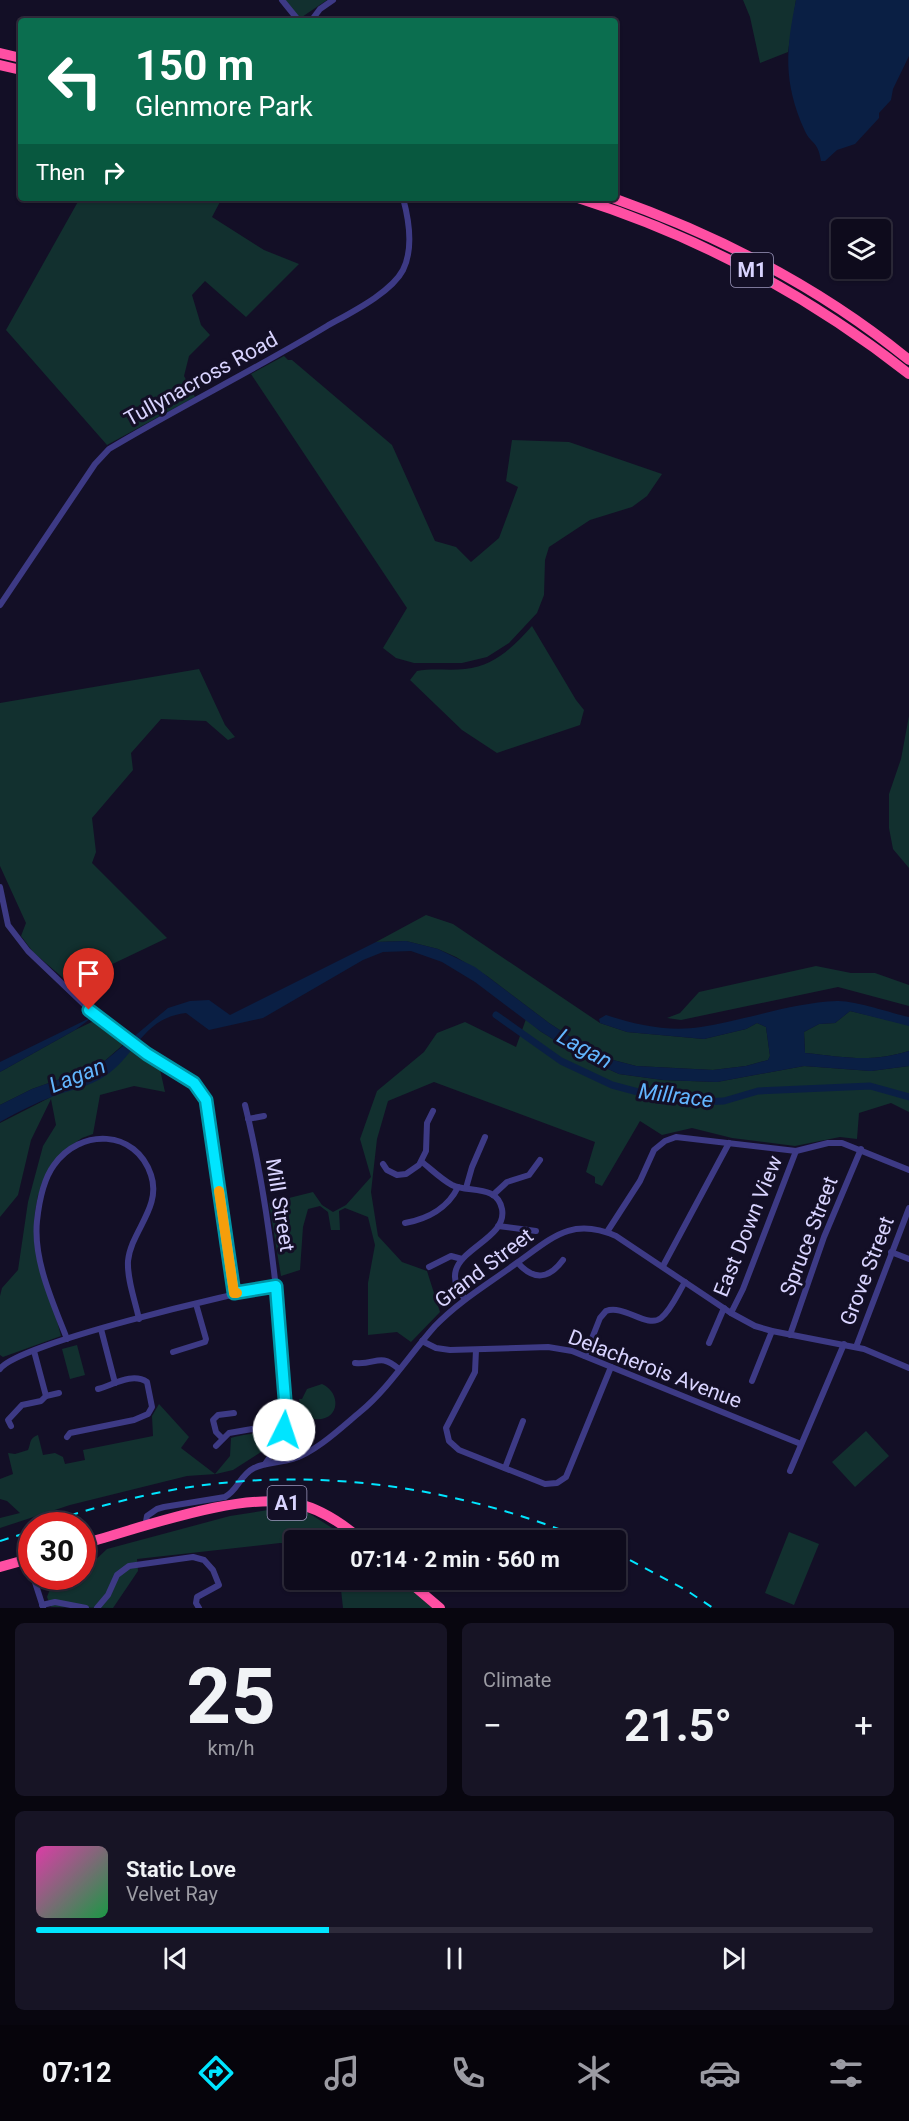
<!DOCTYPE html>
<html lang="en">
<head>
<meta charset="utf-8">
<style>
  body { margin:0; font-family:Roboto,sans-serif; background:#171425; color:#f1f3f6; height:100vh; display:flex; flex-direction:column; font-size:22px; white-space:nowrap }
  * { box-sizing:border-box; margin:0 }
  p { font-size:20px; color:#9b9ba3 }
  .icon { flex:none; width:33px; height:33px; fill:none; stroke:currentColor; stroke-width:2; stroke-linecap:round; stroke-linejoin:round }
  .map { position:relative; height:1608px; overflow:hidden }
  .details { display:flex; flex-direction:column; gap:15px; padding:15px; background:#08060f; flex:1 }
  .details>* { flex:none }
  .guide { position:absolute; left:18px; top:18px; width:600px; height:183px; border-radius:6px; box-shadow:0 2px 4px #0004,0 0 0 2px #2e2b3b; background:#0b6e4f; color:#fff; overflow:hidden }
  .tools { position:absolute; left:831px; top:219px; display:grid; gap:12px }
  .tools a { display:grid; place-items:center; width:60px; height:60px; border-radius:6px; background:#0e0b1c; box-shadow:0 2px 4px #0004,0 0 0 2px #2e2b3b; font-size:30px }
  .speed { position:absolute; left:18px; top:1512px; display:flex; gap:12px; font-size:30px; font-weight:700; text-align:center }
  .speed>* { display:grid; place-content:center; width:78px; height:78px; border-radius:50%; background:#0e0b1c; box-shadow:0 2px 4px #0004,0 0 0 2px #2e2b3b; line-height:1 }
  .speed .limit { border:9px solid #d22; background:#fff; color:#111 }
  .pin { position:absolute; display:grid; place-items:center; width:51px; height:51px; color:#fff; margin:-62px -26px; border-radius:50% 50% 50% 0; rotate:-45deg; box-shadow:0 0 6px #0007 }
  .pin .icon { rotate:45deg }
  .me { position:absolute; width:66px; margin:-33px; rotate:4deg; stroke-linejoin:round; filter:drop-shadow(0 0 4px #0008) }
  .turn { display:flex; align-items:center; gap:21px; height:126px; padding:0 18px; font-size:27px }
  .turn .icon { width:78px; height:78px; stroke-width:2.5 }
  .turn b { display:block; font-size:42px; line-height:51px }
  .then { display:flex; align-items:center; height:57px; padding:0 18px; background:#0003; gap:12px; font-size:22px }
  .big { font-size:45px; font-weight:700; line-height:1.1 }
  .details .tile { flex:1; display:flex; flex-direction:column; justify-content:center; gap:9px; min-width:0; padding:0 21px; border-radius:9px; background:#171425 }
  .details .dial { align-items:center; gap:0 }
  .dial b { font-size:78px; line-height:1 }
  .song { display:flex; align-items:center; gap:18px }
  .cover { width:72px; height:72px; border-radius:9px; background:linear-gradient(135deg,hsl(320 70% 55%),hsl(140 70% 35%)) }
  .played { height:6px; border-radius:3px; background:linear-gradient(90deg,#00e5ff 35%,#2e2b3b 35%) }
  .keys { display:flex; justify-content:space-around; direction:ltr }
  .heat { display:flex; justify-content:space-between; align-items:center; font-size:33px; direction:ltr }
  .details .tiles { flex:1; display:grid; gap:15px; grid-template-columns:1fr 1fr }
  .tile:last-child { grid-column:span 2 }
  .trip { position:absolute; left:284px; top:1530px; width:342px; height:60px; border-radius:6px; background:#0e0b1c; box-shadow:0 2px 4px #0004,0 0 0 2px #2e2b3b; font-weight:700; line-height:60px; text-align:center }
  .menu { display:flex; height:96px; justify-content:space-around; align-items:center; background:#06040b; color:#9b9ba3 }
  .menu .icon { width:42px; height:42px }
  .menu .current { color:#00e5ff }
  .menu b { font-size:27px; color:#f1f3f6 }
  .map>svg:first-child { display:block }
</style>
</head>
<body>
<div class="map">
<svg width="909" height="1608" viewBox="0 0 909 1608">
  <rect width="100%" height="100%" fill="#130f26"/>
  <g fill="#12302f">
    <path d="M284,0h43l-28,19z"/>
    <path d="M743,0h53l-8,52 -28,11 -10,-46z"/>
    <path d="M80,198h142l-10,19 52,33 35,14 -53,53 -41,-36 -13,14 9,30 9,10 -21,21 -5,20 11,21 -88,48 -101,-115z"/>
    <path d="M284,356l4,4h4l100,85 43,96 21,6 15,15 28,-24 19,-51 -12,-6 6,-41 57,2 93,32 -15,22 -15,11 -42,13 -41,27 -4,13 -1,35 -7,18 -28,30 -22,14 -25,6h-48l-18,-5 -13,-10 24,-40 -156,-234z"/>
    <path d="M532,626l44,74 8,10 -4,15 -83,28 -35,-23 -52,-50 7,-9c16,-3 32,0 48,-2 30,-3 48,-22 67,-43z"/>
    <path d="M199,669l26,56 10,12 -7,3 -22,-19 -45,-2 -30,34 2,17 -41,48 4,34 -4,11 75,75 -65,31 -25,21 -44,-38 -12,-16 5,-13 -26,-57v-163z"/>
    <path d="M909,716v152l-16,-19 -4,-21v-34l12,-35z"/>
    <path d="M426,915l27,9 147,99 27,9 77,7 42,-10 11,-6 9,4 4,29 -2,4 -22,6 -33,4 -77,-4 -23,-6 -26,-12 -38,-25 -62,-47 -31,-19 -18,-8 -32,-8 -30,1z"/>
    <path d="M816,966l35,7h24l34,12v21l-71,-19 -157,33 -14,-2 13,-5 19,-21z"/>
    <path d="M850,1011l59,14v26c-39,12 -65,6 -104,2l-1,-21 15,-8 16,-1z"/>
    <path d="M526,1019l14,12 40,25 39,18 44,6 54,2 87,-16 67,5 38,-5v46l-18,-9 -32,10 -2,26 -17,-2 -45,9 -63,-8 -40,-10 -30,7 -22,-14 -38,65 -7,-3v-6l-9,-5 9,-30 -161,-60 -46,19 -11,38 -6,53 7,44 24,26 25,9 13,41 -29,30 -14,-10 -29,3v-52l7,-38 -7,-28 -23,-9 -6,3 1,19h-9l-3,-18 -8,-6 -12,3 -5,18 -3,43 -19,6 -12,-73 44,-11 9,13 11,7 13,-7 25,-28 -11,-38 17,-48 47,-39 13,-19 28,-11 51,25z"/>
    <path d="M96,1020l29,23 -25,22 -68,24 -32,16v-33l75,-42z"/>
    <path d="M133,1047l26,18 6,27 -31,-6 -34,9 -7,39 -11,4 -16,11 -28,46 -3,17 -1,22 27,102 -58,21 -3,-2v-59l2,-8 16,-18 10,-68 15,-56 13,-21 -5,-26 -20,41 -13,55 -18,22v-94l51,-26z"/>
    <path d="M77,1345l8,30 -15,4 -8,-30z"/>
    <path d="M322,1384c20,9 18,38 -8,35l-14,-13 -1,-7h3l5,-10z"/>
    <path d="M159,1404l30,33 -8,11 34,26 15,-18 1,-18c13,-3 38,-11 38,9l-36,23 -17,4 -29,2 -117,29 -70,23v-10l20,-5 -13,-12 -7,-2v-20l13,-5 -5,-21 7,1 13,-4c3,-7 1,-12 10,-15l5,20 12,-2 8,4 2,7 20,-4 -2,-10 70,-14 -1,-20z"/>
    <path d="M866,1431l23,25 -34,31 -23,-25z"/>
    <path d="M268,1510h22l17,2 44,28h-57v4l-14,-1 -143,16 1,12 -25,37 -62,-1 -4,-10 3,-8 24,-6 5,-6 3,-1 3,-6 22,-21 123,-33z"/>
    <path d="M789,1532l30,12 -25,61 -29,-12z"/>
    <path d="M340,1580h60l33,28h-90z"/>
  </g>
  <g fill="#0a1f44">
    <path d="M796,0h113v56l-16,33 -2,11 -12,13v5l-24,26 -18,6 -12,11h-4c-3,-21 -11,-17 -17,-32 -21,-48 -18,-80 -8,-129z"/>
    <path d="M406,941l32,8 37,18 74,56 38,25 26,12 23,6 77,4 33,-4 22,-6 2,-4 -4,-29 -9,-4 -11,6 -42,10 -77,-7 -27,-9 -1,-4 7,-4c30,10 63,17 95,12 46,-7 89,-24 136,-26 16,-1 54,12 72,16v9l-59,-15 -15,12 -16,1 -15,8 1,21c40,4 65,10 104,-2v15l-38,5 -67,-5 -87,16 -54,-2 -44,-6 -39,-18 -40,-25 -65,-49 -33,-20 -31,-11 -28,1 -20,8 -100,58 -54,12 -23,-17c-44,5 -49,42 -81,63 -14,10 -35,14 -51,20 -18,7 -37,16 -54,26v-17l32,-16 68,-24 68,-57 22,-7 19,-1 21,15 146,-73z"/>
    <path d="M94,1016l-19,14 -75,42v-10z"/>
  </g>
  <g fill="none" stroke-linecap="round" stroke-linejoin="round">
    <path stroke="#0a1f44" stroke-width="7" d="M496,1015l65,46 51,24 41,11 45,6 26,-1 34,-10 112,-5 39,11"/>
    <g stroke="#3d3a85" stroke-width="6">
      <path d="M282,0l17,21"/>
      <path d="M311,21l9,-12 13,-9"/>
      <path d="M0,605l95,-141 14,-15c72,-43 147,-80 218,-123 23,-13 64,-33 76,-56 11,-22 6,-50 0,-72"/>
      <path d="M0,887l8,38 20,26 64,61 55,42 47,29 12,17 28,194"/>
      <path d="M245,1105c20,80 30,163 37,245 2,21 8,52 4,73 -4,15 -12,29 -21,41"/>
      <path d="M248,1119l16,-3"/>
      <path d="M422,1162c9,7 19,17 30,23 16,8 45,-1 50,24 7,36 -75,44 -37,90"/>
      <path d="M383,1164l4,6 10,5 9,-1 13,-9 7,-14 1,-28 6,-12"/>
      <path d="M466,1188l6,-21 13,-30"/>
      <path d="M493,1195l14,-13 22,-7 11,-15"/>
      <path d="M405,1223c22,-4 43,-15 53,-36"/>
      <path d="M498,1226l38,5"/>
      <path d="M607,1232l33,-51 14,-31 11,-9 11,-4 120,14 32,-8h14l67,27"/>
      <path d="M891,1252l18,7"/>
      <path d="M518,1263c16,18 31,16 45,-3"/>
      <path d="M663,1266l66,-123"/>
      <path d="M429,1267l22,-11 11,3"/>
      <path d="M731,1313l12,-24 53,-138"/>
      <path d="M101,1329l14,54"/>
      <path d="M790,1335l34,-98 37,-88"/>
      <path d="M67,1339c-14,-36 -34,-79 -30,-118 2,-19 6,-41 17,-56 26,-37 82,-36 97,10 11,32 -20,56 -23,86 -1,19 7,39 11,58"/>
      <path d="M422,1341l14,7 14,2 98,-3 24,4 229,93"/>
      <path d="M709,1343l15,-35"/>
      <path d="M856,1347l53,-139"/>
      <path d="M476,1350l-1,22 -29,56 3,13 10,9 86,34 12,-1 9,-6 45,-110"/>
      <path d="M173,1352l32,-10 1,-3 -10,-35"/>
      <path d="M585,1356l15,-38 6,-7c18,-7 41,18 55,7 10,-8 17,-25 24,-36"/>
      <path d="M355,1363c22,2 24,-11 44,6"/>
      <path d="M0,1369c16,-25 237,-77 276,-83"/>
      <path d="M752,1381l20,-50"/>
      <path d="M46,1396l13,-3"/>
      <path d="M11,1426l-3,-6 14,-15 19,-4 5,-5 -12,-45"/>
      <path d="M67,1437l3,-4 64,-13 14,-6 4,-7 -5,-25c-15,-10 -34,3 -49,7"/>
      <path d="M222,1438l-6,-6 -3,-12 5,-5 16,-2"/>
      <path d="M216,1446l13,-13 23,-4 34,11 12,17"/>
      <path d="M505,1468l18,-47"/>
      <path d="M790,1471l54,-127"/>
      <path d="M145,1527l2,-11 10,-7 7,-2 61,-10c13,-7 15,-22 29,-29 12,-6 26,-5 39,-9 23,-7 49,-32 67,-47 29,-24 50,-58 75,-86 25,-26 55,-43 83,-64 35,-25 54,-45 98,-26l115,77 24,13 17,5 92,18 45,19"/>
      <path d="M27,1559l5,13"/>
      <path d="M33,1576l10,31"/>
      <path d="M42,1605l13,-3 31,6"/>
      <path d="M97,1608l11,-13 9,-20 12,-9 64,-9 11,3 9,10 6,15 -22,12 -1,6 3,5"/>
    </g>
    <g stroke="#ff4fa3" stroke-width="10">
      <path d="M0,53l21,5"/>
      <path d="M0,65l21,5"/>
      <path d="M578,198c123,39 230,97 331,176"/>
      <path d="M613,198c107,38 208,90 296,162"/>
      <path d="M82,1544c60,-16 157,-53 216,-40 24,5 46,21 64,36"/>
      <path d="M0,1567l32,-9"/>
      <path d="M407,1580l33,28"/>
    </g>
    <g stroke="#00e5ff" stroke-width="2" stroke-dasharray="9 8" stroke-linecap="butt">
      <path d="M37,1526c60,-20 122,-37 185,-43 125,-13 250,10 365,57"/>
      <path d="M0,1541l32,-10"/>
      <path d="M615,1552l71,38 27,18"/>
    </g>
  </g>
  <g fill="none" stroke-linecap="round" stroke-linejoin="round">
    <g stroke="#0095a6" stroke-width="15">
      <path id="route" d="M89,1010l58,44 47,29 12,17 28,193 42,-7 10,126 -2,18"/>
    </g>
    <use href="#route" stroke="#00e5ff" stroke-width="10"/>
    <path stroke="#f59e0b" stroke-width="10" d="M219,1191l15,102h3"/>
  </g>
  <g text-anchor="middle" stroke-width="6" stroke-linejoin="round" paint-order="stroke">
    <g fill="#130f26" stroke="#9e99be" stroke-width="1.5">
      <rect x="731" y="253" width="42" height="34" rx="4.5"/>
      <rect x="267.5" y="1486" width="39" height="34" rx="4.5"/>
    </g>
    <g font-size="20" font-weight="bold" fill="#d9d4ff">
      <text x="752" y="277">M1</text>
      <text x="287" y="1510">A1</text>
    </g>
    <g font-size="21" fill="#d9d4ff" stroke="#130f26">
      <text transform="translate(201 379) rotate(-29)" y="7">Tullynacross Road</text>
      <text transform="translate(280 1205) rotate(81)" y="7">Mill Street</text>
      <text transform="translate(748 1226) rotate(-68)" y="7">East Down View</text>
      <text transform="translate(809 1236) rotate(-69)" y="7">Spruce Street</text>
      <text transform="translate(484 1268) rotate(-37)" y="7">Grand Street</text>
      <text transform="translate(867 1271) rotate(-69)" y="7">Grove Street</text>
      <text transform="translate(655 1369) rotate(21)" y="7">Delacherois Avenue</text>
    </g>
    <g font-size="22" font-style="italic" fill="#62b6ff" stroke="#130f26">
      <text transform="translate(585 1048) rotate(29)" y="8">Lagan</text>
      <text transform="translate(77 1075) rotate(-22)" y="8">Lagan</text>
      <text transform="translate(676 1095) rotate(7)" y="8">Millrace</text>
    </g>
  </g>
</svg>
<div class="tools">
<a><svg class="icon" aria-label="layers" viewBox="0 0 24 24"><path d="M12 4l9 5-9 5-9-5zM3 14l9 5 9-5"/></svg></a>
</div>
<div class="speed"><div class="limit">30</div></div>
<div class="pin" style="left:89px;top:1010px;background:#d93025"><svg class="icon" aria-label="arrive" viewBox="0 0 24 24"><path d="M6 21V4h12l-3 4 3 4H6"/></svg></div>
<svg class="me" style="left:284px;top:1430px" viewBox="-20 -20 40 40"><circle r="19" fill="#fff"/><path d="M0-13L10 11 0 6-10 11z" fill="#00e5ff"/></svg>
<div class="trip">07:14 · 2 min · 560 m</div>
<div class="guide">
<div class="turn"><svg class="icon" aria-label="left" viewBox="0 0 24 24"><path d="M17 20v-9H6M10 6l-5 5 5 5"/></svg><div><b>150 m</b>Glenmore Park</div></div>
<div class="then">Then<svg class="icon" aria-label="right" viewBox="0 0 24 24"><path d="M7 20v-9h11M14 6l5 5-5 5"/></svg></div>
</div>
</div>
<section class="details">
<div class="tiles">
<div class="tile dial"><b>25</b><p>km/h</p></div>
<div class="tile"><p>Climate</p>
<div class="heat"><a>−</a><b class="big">21.5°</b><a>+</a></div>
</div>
<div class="tile">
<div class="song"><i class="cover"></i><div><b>Static Love</b><p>Velvet Ray</p></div></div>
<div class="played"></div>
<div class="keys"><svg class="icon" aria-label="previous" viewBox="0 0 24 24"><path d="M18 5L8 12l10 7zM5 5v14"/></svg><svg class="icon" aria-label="pause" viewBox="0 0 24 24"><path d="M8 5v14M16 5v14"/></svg><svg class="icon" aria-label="next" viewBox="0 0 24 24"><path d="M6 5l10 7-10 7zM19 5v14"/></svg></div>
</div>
</div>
</section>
<nav class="menu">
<b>07:12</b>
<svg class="icon current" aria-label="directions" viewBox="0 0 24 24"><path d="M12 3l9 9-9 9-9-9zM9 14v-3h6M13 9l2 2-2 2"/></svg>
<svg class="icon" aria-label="music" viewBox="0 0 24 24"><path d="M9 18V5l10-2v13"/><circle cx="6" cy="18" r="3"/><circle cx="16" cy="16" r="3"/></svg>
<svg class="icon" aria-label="phone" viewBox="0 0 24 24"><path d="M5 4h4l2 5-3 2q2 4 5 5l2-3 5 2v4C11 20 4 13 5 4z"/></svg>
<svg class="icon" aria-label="climate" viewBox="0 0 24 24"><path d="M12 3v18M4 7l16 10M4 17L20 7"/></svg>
<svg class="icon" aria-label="car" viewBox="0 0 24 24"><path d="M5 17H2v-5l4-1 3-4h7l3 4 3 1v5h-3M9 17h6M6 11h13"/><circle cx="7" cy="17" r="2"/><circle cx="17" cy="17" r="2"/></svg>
<svg class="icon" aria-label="filters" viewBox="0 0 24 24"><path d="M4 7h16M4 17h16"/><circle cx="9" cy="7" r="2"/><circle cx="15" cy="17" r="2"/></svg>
</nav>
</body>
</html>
